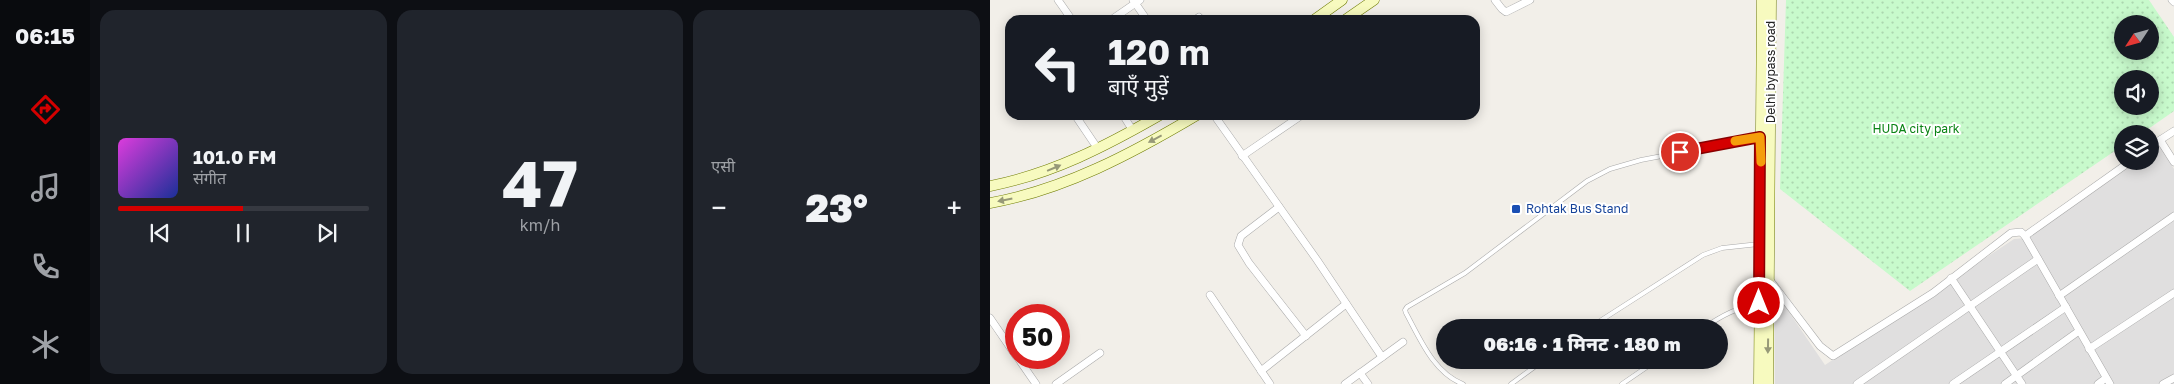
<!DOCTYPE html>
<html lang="hi">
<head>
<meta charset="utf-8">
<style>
  body { margin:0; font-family:"Golos Text","Noto Sans Devanagari",sans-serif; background:#20242c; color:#f1f3f6; height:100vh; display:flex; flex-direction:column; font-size:19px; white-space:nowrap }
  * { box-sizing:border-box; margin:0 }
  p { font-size:16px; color:#9ea1a6 }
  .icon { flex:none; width:28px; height:28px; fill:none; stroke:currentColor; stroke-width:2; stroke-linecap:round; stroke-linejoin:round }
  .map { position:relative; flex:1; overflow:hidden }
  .drawer { display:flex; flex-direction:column; gap:10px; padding:10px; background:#0d0f14; width:900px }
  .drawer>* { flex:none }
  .banner { position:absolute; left:15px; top:15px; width:475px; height:105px; border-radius:15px; box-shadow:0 2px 12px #0003; background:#171b24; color:#f1f3f6; overflow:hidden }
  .needle { width:32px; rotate:234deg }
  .tools { position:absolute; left:1124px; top:15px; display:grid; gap:10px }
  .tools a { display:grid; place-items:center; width:45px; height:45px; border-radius:50%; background:#171b24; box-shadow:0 2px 12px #0003; font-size:25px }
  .speed { position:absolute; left:15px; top:304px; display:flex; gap:10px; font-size:25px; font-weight:700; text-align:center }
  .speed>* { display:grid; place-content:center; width:65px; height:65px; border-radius:50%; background:#171b24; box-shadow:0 2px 12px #0003; line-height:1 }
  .speed .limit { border:8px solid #d22; background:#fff; color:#111 }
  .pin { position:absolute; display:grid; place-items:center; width:42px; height:42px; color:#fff; margin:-21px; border:2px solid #fff; border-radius:50%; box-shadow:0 1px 5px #0007 }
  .me { position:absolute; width:55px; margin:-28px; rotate:0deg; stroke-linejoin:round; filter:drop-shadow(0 0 4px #0008) }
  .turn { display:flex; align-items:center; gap:18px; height:105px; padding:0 20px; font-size:22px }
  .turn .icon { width:65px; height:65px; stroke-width:2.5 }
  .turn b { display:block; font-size:35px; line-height:42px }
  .big { font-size:38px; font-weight:800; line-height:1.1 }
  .drawer .card { flex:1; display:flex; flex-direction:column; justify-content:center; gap:8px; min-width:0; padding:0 18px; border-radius:15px; background:#20242c }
  .drawer .dial { align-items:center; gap:0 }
  .dial b { font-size:65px; line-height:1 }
  .song { display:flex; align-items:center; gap:15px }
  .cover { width:60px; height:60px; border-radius:8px; background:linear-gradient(135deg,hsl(300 70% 55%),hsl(230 70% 35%)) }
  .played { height:5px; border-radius:2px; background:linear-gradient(90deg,#d40000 50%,#363941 50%) }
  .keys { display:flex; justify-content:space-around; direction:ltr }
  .heat { display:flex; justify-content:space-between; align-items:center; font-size:28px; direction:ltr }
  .drawer .tiles { flex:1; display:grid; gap:10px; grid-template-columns:repeat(3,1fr) }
  .trip { position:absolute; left:446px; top:319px; width:292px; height:50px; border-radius:25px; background:#171b24; box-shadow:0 2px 12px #0003; font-weight:800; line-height:50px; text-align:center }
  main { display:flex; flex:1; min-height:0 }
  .tabs { display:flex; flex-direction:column; width:90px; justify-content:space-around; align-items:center; background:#090b0e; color:#9ea1a6 }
  .tabs .icon { width:35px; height:35px }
  .tabs .active { color:#d40000 }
  .tabs b { font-size:22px; color:#f1f3f6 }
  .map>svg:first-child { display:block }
</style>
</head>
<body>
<main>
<nav class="tabs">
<b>06:15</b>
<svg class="icon active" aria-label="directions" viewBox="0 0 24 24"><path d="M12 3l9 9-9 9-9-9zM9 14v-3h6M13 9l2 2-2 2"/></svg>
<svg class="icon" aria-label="music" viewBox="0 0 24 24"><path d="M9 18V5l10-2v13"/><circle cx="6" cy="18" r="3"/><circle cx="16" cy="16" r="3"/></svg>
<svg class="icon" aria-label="phone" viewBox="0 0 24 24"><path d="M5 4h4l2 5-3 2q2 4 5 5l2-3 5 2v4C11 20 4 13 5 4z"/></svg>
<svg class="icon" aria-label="climate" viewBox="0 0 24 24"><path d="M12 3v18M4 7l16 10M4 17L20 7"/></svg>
</nav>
<section class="drawer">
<div class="tiles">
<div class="card">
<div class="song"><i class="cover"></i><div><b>101.0 FM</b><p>संगीत</p></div></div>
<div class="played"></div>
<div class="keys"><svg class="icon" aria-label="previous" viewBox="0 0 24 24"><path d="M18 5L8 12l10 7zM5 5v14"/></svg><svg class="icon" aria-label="pause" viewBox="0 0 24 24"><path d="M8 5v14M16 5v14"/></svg><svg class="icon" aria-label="next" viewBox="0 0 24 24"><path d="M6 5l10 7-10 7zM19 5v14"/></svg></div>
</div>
<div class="card dial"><b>47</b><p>km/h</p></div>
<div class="card"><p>एसी</p>
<div class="heat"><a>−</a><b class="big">23°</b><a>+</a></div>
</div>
</div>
</section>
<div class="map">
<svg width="1184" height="384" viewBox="0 0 1184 384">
  <defs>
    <pattern id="park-dots" width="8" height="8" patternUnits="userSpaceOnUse" patternTransform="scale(1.25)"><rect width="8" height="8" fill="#c8facc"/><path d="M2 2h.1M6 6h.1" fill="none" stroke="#acd6af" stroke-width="1.8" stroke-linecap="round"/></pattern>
  </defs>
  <rect width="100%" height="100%" fill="#f2efe9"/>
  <path fill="#e0dfdf" d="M1170,146l14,23v215h-399l-1,-94 51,75 189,-126 12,-1 112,-77h12v-8z"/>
  <path fill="url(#park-dots)" fill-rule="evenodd" d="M796,0h363l25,37v74l-33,23h-19v12l-212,145 -130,-102zM1132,24h28v27h-28zM1132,79h28v27h-28z"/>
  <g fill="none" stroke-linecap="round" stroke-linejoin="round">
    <g stroke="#a9a9a9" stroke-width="5">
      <g id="service">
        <path d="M599,328l114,-73 19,-7 37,-4"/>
        <path d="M714,328c18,-13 33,-20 55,-25"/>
        <path d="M473,384c-29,-11 -43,-45 -57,-71l-1,-3 2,-3 58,-34 122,-92 23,-12 31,-9 120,-23"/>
        <path d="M521,384l33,-24"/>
        <path d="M632,384l35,-24"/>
      </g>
    </g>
    <g stroke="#a9a9a9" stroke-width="8">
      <g id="minor">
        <path d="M68,0l14,20"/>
        <path d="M143,0l14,20"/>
        <path d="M505,0l7,9 4,3 24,-12"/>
        <path d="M1182,0l2,2"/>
        <path d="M121,20l29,-20"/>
        <path d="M205,20l4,-3"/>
        <path d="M85,115l23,34"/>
        <path d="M133,115l10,16"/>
        <path d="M224,115l103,145 65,97"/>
        <path d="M1184,131l-14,9 14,22"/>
        <path d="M1160,148l10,-8"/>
        <path d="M252,156l60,-41"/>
        <path d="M289,207l-38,29 -3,9 11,18 57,73"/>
        <path d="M1035,236l85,148"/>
        <path d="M961,278l71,106"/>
        <path d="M779,279l51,67 13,10 100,-63 78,-60 10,-1 4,4 106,-75"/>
        <path d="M220,295l60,89"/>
        <path d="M1069,296l115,-80"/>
        <path d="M0,318l26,38"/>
        <path d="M1099,349l85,-56"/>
        <path d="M28,358l18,26"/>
        <path d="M271,371l85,-67"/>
        <path d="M370,373l8,11"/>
        <path d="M66,384l44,-31"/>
        <path d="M355,384l58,-42"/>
        <path d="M867,384l181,-125"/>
        <path d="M963,384l113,-77"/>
        <path d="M1015,384l74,-53"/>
        <path d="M1108,384l8,-6"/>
        <path d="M1173,384l11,-6"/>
      </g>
    </g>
    <g stroke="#707d05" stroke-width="11">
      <g id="secondary">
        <path d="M324,20l28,-20"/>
        <path d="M355,20l29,-20"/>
        <path d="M0,186c62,-12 116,-40 170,-71"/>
        <path d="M0,203c74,-13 143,-50 207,-88"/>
        <path d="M769,384l3,-384"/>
        <path d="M778,384l3,-384"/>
      </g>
    </g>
    <use href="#service" stroke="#fff" stroke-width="4"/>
    <use href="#minor" stroke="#fff" stroke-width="7"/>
    <use href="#secondary" stroke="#f7fabf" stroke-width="10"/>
  </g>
  <defs><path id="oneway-solid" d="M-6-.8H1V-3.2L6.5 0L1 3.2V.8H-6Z" transform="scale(1.25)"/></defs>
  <g fill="#979978">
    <use href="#oneway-solid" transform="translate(165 139) rotate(152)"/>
    <use href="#oneway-solid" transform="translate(64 168) rotate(-23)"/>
    <use href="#oneway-solid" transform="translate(15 200) rotate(169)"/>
    <use href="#oneway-solid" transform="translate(778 346) rotate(91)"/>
  </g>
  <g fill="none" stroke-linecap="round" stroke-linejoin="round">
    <g stroke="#8a0000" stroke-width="12">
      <path id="route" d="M690,152l80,-15 -1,166"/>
    </g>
    <use href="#route" stroke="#d40000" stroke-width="9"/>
    <path stroke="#f59e0b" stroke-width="9" d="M745,141l25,-4 1,25"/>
  </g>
  <rect fill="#1a4fb4" stroke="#fff" stroke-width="2" x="521" y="204" width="10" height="10" rx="2.5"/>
  <g text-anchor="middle" stroke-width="4" stroke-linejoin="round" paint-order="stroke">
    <g font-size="12" fill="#222" stroke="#fff">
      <text transform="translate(781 72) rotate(-90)" y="4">Delhi bypass road</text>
    </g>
    <g font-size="12" fill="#0c8416" stroke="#fff">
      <text x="926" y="133">HUDA city park</text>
    </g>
    <g font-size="12" fill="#164399" stroke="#fff" text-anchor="start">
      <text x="536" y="213">Rohtak Bus Stand</text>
    </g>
  </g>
</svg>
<div class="tools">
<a><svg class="needle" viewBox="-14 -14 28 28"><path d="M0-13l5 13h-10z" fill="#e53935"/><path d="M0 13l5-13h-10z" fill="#9ea1a6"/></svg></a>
<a><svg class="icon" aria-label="sound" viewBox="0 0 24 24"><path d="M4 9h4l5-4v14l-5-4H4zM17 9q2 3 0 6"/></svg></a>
<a><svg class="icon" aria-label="layers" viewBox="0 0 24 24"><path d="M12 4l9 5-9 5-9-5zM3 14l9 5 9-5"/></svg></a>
</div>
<div class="speed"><div class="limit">50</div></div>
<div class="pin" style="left:690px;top:152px;background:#d93025"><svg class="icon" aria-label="arrive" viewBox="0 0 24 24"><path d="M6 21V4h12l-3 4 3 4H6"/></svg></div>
<svg class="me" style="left:769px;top:303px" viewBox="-20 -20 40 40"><circle r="17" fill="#d40000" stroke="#fff" stroke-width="3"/><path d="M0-11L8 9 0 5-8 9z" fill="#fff"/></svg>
<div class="trip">06:16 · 1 मिनट · 180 m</div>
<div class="banner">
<div class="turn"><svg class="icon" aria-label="left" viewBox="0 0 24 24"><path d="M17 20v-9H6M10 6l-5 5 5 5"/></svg><div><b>120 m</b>बाएँ मुड़ें</div></div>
</div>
</div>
</main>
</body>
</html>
